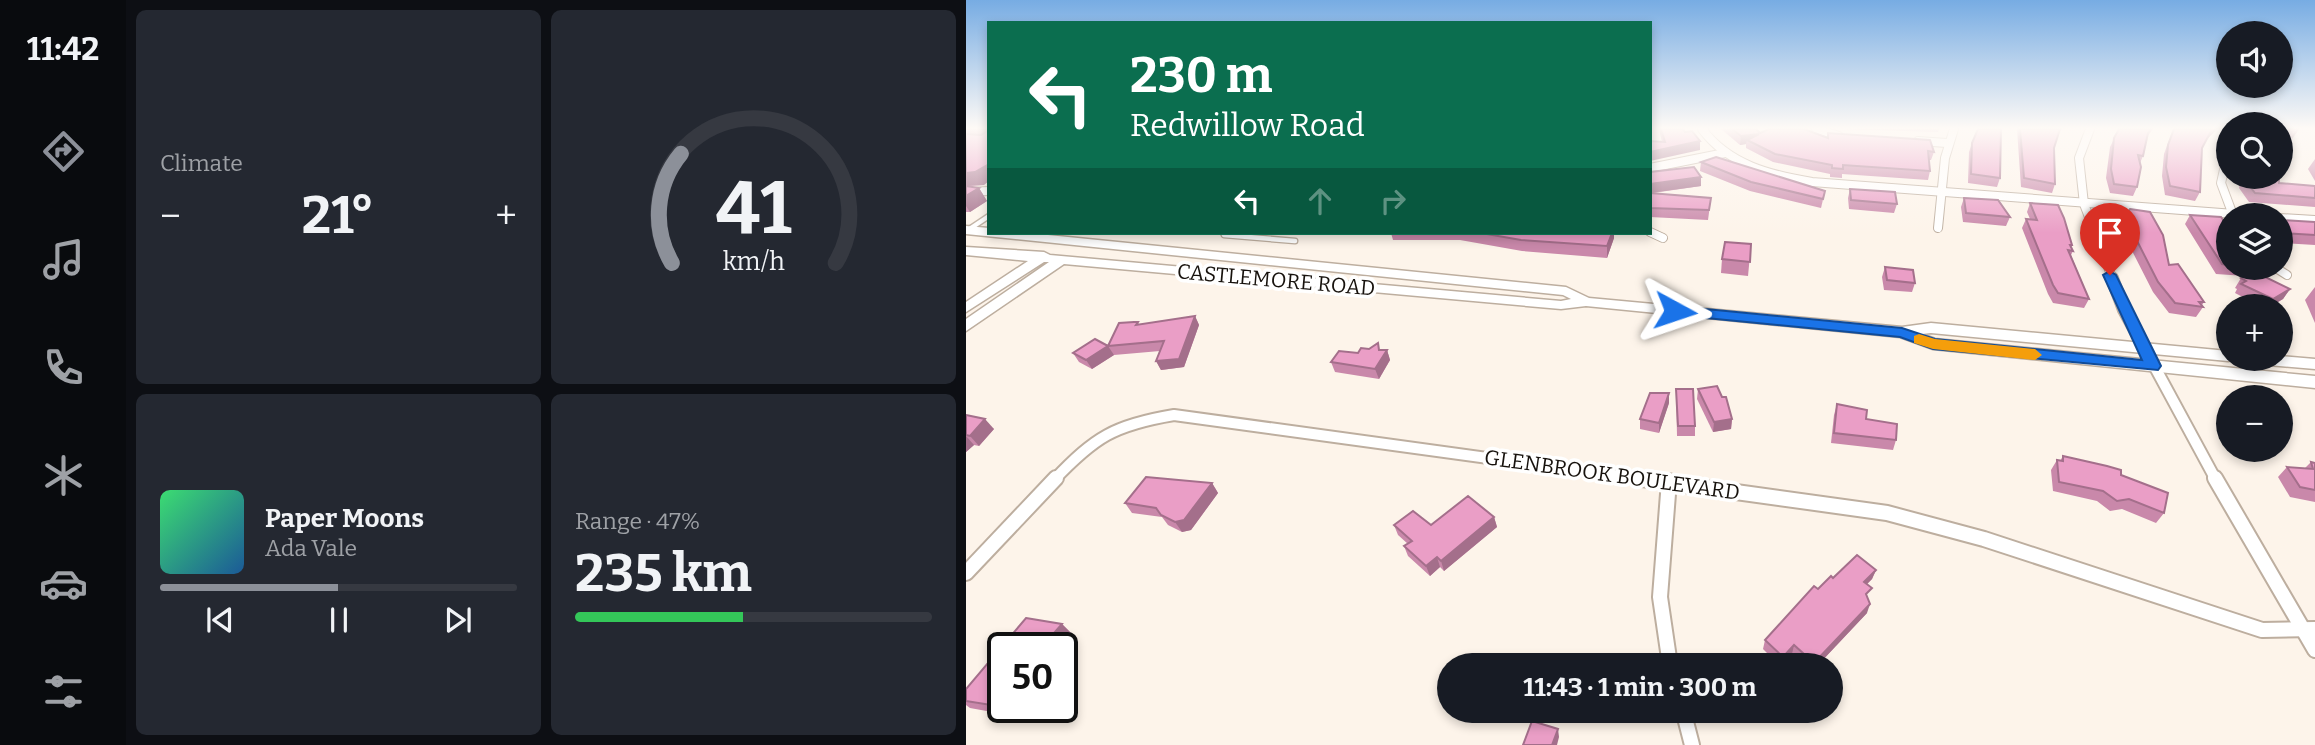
<!DOCTYPE html>
<html lang="en">
<head>
<meta charset="utf-8">
<style>
  body { margin:0; font-family:Bitter,serif; background:#242831; color:#f1f3f6; height:100vh; display:flex; flex-direction:column; font-size:26px; white-space:nowrap }
  * { box-sizing:border-box; margin:0 }
  p { font-size:23px; color:#9ea1a6 }
  .icon { flex:none; width:38px; height:38px; fill:none; stroke:currentColor; stroke-width:2; stroke-linecap:round; stroke-linejoin:round }
  .map { position:relative; flex:1; overflow:hidden }
  .side { display:flex; flex-direction:column; gap:10px; padding:10px; background:#0d0f14; width:840px }
  .side>* { flex:none }
  .hud { position:absolute; left:21px; top:21px; width:665px; height:214px; border-radius:0px; box-shadow:0 4px 10px #0003; background:#0b6e4f; color:#fff; overflow:hidden }
  .controls { position:absolute; left:1250px; top:21px; display:grid; gap:14px }
  .controls a { display:grid; place-items:center; width:77px; height:77px; border-radius:50%; background:#171b24; box-shadow:0 4px 10px #0003; font-size:35px }
  .speed { position:absolute; left:21px; top:632px; display:flex; gap:14px; font-size:35px; font-weight:700; text-align:center }
  .speed>* { display:grid; place-content:center; width:91px; height:91px; border-radius:50%; background:#171b24; box-shadow:0 4px 10px #0003; line-height:1 }
  .speed .limit { border:4px solid #111; border-radius:10px; background:#fff; color:#111 }
  .pin { position:absolute; display:grid; place-items:center; width:60px; height:60px; color:#fff; margin:-72px -30px; border-radius:50% 50% 50% 0; rotate:-45deg; box-shadow:0 0 7px #0007 }
  .pin .icon { rotate:45deg }
  .me { position:absolute; width:77px; margin:-38px; rotate:95deg; stroke-linejoin:round; filter:drop-shadow(0 0 5px #0008) }
  .turn { display:flex; align-items:center; gap:24px; height:147px; padding:0 28px; font-size:32px }
  .turn .icon { width:91px; height:91px; stroke-width:2.5 }
  .turn b { display:block; font-size:49px; line-height:60px }
  .lanes { display:flex; align-items:center; height:66px; padding:0 28px; background:#0003; justify-content:center; gap:35px; direction:ltr }
  .lanes .off { opacity:.35 }
  .big { font-size:52px; font-weight:700; line-height:1.1 }
  .side .widget { flex:1; display:flex; flex-direction:column; justify-content:center; gap:10px; min-width:0; padding:0 24px; border-radius:10px; background:#242831 }
  .side .dial { align-items:center; gap:0 }
  .dial svg { height:182px; overflow:visible; fill:none; stroke:#363941; stroke-width:7; stroke-linecap:round; text-anchor:middle }
  .dial text { fill:#f1f3f6; stroke:none }
  .song { display:flex; align-items:center; gap:21px }
  .cover { width:84px; height:84px; border-radius:10px; background:linear-gradient(135deg,hsl(140 70% 55%),hsl(210 70% 35%)) }
  .played { height:7px; border-radius:4px; background:linear-gradient(90deg,#8c9099 50%,#363941 50%) }
  .keys { display:flex; justify-content:space-around; direction:ltr }
  .heat { display:flex; justify-content:space-between; align-items:center; font-size:38px; direction:ltr }
  .charge { height:10px; border-radius:5px; background:linear-gradient(90deg,#34c759 47%,#363941 0) }
  .side .tiles { flex:1; display:grid; gap:10px; grid-template-columns:repeat(2,1fr) }
  .trip { position:absolute; left:471px; top:653px; width:406px; height:70px; border-radius:35px; background:#171b24; box-shadow:0 4px 10px #0003; font-weight:700; line-height:70px; text-align:center }
  main { display:flex; flex:1; min-height:0 }
  .tab-bar { display:flex; flex-direction:column; width:126px; justify-content:space-around; align-items:center; background:#090b0e; color:#9ea1a6 }
  .tab-bar .icon { width:49px; height:49px }
  .tab-bar .selected { color:#8c9099 }
  .tab-bar b { font-size:32px; color:#f1f3f6 }
  .map>svg:first-child { display:block }
</style>
</head>
<body>
<main>
<nav class="tab-bar">
<b>11:42</b>
<svg class="icon selected" aria-label="directions" viewBox="0 0 24 24"><path d="M12 3l9 9-9 9-9-9zM9 14v-3h6M13 9l2 2-2 2"/></svg>
<svg class="icon" aria-label="music" viewBox="0 0 24 24"><path d="M9 18V5l10-2v13"/><circle cx="6" cy="18" r="3"/><circle cx="16" cy="16" r="3"/></svg>
<svg class="icon" aria-label="phone" viewBox="0 0 24 24"><path d="M5 4h4l2 5-3 2q2 4 5 5l2-3 5 2v4C11 20 4 13 5 4z"/></svg>
<svg class="icon" aria-label="climate" viewBox="0 0 24 24"><path d="M12 3v18M4 7l16 10M4 17L20 7"/></svg>
<svg class="icon" aria-label="car" viewBox="0 0 24 24"><path d="M5 17H2v-5l4-1 3-4h7l3 4 3 1v5h-3M9 17h6M6 11h13"/><circle cx="7" cy="17" r="2"/><circle cx="17" cy="17" r="2"/></svg>
<svg class="icon" aria-label="filters" viewBox="0 0 24 24"><path d="M4 7h16M4 17h16"/><circle cx="9" cy="7" r="2"/><circle cx="15" cy="17" r="2"/></svg>
</nav>
<section class="side">
<div class="tiles">
<div class="widget"><p>Climate</p>
<div class="heat"><a>−</a><b class="big">21°</b><a>+</a></div>
</div>
<div class="widget dial"><svg viewBox="0 0 100 80">
<path d="M14 69A42 42 0 1 1 86 69"/>
<path d="M14 69A42 42 0 0 1 18 21" stroke="#8c9099"/>
<text x="50" y="56" font-size="32" font-weight="700">41</text>
<text x="50" y="72" font-size="11">km/h</text>
</svg></div>
<div class="widget">
<div class="song"><i class="cover"></i><div><b>Paper Moons</b><p>Ada Vale</p></div></div>
<div class="played"></div>
<div class="keys"><svg class="icon" aria-label="previous" viewBox="0 0 24 24"><path d="M18 5L8 12l10 7zM5 5v14"/></svg><svg class="icon" aria-label="pause" viewBox="0 0 24 24"><path d="M8 5v14M16 5v14"/></svg><svg class="icon" aria-label="next" viewBox="0 0 24 24"><path d="M6 5l10 7-10 7zM19 5v14"/></svg></div>
</div>
<div class="widget"><p>Range · 47%</p><b class="big">235 km</b><div class="charge"></div></div>
</div>
</section>
<div class="map">
<svg width="1349" height="745" viewBox="0 0 1349 745">
  <rect width="100%" height="100%" fill="#fdf4ea"/>
  <g fill="none" stroke-linecap="round" stroke-linejoin="round">
    <g stroke="#bdae9f" stroke-width="7">
      <g id="lane">
        <path d="M2,230l21,-14"/>
        <path d="M261,233l-3,2 71,6"/>
      </g>
    </g>
    <g stroke="#bdae9f" stroke-width="10">
      <g id="street-far2">
        <path d="M736,129c27,36 68,46 110,53l436,33"/>
        <path d="M850,129l23,7"/>
        <path d="M1124,129l-11,29 5,46 29,76"/>
        <path d="M952,141l29,2"/>
        <path d="M1262,152l-7,31 12,32"/>
        <path d="M684,168l75,-15"/>
        <path d="M0,192l23,-1"/>
        <path d="M1314,218l35,2"/>
        <path d="M972,228l7,-70 9,-29"/>
        <path d="M684,232l13,6"/>
        <path d="M1310,268l11,7"/>
      </g>
    </g>
    <g stroke="#bdae9f" stroke-width="14">
      <g id="street-far1">
        <path d="M1146,278l12,32 92,170"/>
        <path d="M88,480c41,-43 60,-55 120,-65l474,65"/>
      </g>
    </g>
    <g stroke="#bdae9f" stroke-width="18">
      <g id="street">
        <path d="M669,478l252,35 97,26 278,91 53,-1"/>
        <path d="M1249,478l100,172"/>
        <path d="M703,481l-9,116 10,68"/>
        <path d="M0,573l90,-95"/>
        <path d="M717,710l9,35"/>
      </g>
    </g>
    <g stroke="#bdae9f" stroke-width="3">
      <g id="secondary">
        <path d="M0,226l23,2v5h39l538,54 23,11 313,29 29,-4 297,28v8l5,1 -5,1 -297,-28 -9,1 13,5 380,37v12l-382,-39 -33,-12 -314,-31 -25,3 -497,-45 -98,67v-12l83,-57h-5l-78,50v-10l62,-41 -62,-6v-8l78,5 6,3 511,46 10,-2 -8,-4 -597,-61z"/>
        <path d="M1314,356l35,3v10l-58,-5 -8,-5h31z"/>
      </g>
    </g>
    <use href="#lane" stroke="#fff" stroke-width="4.5"/>
    <use href="#street-far2" stroke="#fff" stroke-width="8"/>
    <use href="#street-far1" stroke="#fff" stroke-width="10"/>
    <use href="#street" stroke="#fff" stroke-width="14"/>
    <use href="#secondary" fill="#fff" fill-rule="evenodd"/>
  </g>
  <g fill="#c988aa">
    <path d="M0,129h23l-5,56 -17,1 12,2 8,13 -17,11h-4z"/>
    <path d="M693,129h24l2,3 15,9v9l-38,-8z"/>
    <path d="M755,129h35l4,4 67,5 1,-5 106,19 -3,8h-2l1,11 -2,9 -86,-6v4l-12,-1v-3l-57,-12 -27,-14v-4l-6,1z"/>
    <path d="M874,129h99l-1,3z"/>
    <path d="M1051,129h45l-4,5 -4,14 1,36 -3,9 -31,-6z"/>
    <path d="M1153,129h34l-6,8 -4,19 -3,7 -3,24 -4,9 -23,-3 -4,-15 4,-31z"/>
    <path d="M1207,129h44l-12,12 -3,7 -2,44 -5,9 -30,-6 -3,-19 2,-22z"/>
    <path d="M1006,143l28,35 -3,9 -29,-4 1,-31z"/>
    <path d="M1349,159v22l-7,-12z"/>
    <path d="M735,162l124,29 -4,17 -71,-17 -50,-20z"/>
    <path d="M684,172l51,5v9l-48,7 58,5 -3,22 -58,-3z"/>
    <path d="M1275,177h38v6l36,3v21l-66,-5 -10,-14z"/>
    <path d="M884,189l47,15 -3,9 -45,-4 -1,-11z"/>
    <path d="M998,198l46,19 -4,9 -43,-4 -2,-15z"/>
    <path d="M1064,203l42,42 -1,2 2,4 -2,4 18,44 -5,9 -31,-5 -5,-9 -26,-66 4,-9h4l-3,-7z"/>
    <path d="M1164,209l39,56 35,37 -2,3 1,2 -7,10 -27,-4 -16,-21 -26,-51 2,-4 -8,-13z"/>
    <path d="M1224,215l38,12v41h26l-4,5 11,2 29,14 -7,10 -12,7h-11l-25,-13 2,-4 -2,-1 6,-10 4,-2 -29,-2 -31,-50z"/>
    <path d="M1314,220l35,2v23l-35,-2z"/>
    <path d="M422,233h226v5l-7,20 -85,-7 -62,-11h-67l-2,-7z"/>
    <path d="M785,244l-3,32 -27,-3 1,-14z"/>
    <path d="M919,267l30,16 -3,9 -28,-2 -2,-13z"/>
    <path d="M1349,287v36l-10,-23z"/>
    <path d="M229,316l4,9 -15,42 -23,3 -5,-9 4,-10 -46,4 -22,14 -13,-7 -6,-9 35,-7 30,-24 1,3z"/>
    <path d="M413,350h8l3,10 -11,19 -44,-7 -4,-10 27,-9z"/>
    <path d="M710,389l19,37v10h-18z"/>
    <path d="M732,389l24,8 10,22 -1,10 -18,3 -16,-33z"/>
    <path d="M703,403l-10,30 -19,-4v-10z"/>
    <path d="M871,404l29,15 30,21 -3,10 -62,-7 3,-28z"/>
    <path d="M0,415l28,14 -15,17 -5,-1 -8,7z"/>
    <path d="M1097,456l58,19 43,38 -8,10 -34,-14 -12,2 -13,-10 -44,-10 -2,-21 6,-10 3,1z"/>
    <path d="M1345,462l4,1v39l-25,-5 -12,-20 9,-10 18,1z"/>
    <path d="M246,483l6,10 -27,37 -9,2 -14,-7 -6,-8 -30,-4 -7,-10z"/>
    <path d="M528,517l3,10 -53,44 -4,-4 -10,9 -22,-20 -4,-10 4,-2 -10,-9 -4,-10h37z"/>
    <path d="M910,570l-4,9 -5,5v29l-49,52h-14l-12,-11 -11,11h-2l-16,-16 2,-9 53,-51 15,-11z"/>
    <path d="M60,618l36,6 9,9 -12,15h-56v59h6l-6,7 -33,-6 -4,-3v-16z"/>
  </g>
  <g fill="#a46f8b">
    <path d="M1248,129h3l-12,12 5,-8z"/>
    <path d="M793,134l-12,6 -1,4 -6,1 1,-9z"/>
    <path d="M734,141v9l-50,11v-9z"/>
    <path d="M23,164v17l-5,4 -18,1v-13z"/>
    <path d="M735,177v9l-51,7v-9z"/>
    <path d="M13,188l8,13 -17,11 -4,-6v-10z"/>
    <path d="M646,233h2v5l-7,20v-12z"/>
    <path d="M1324,289l-7,10 -12,7h-3l5,-7z"/>
    <path d="M229,316l4,9 -15,42 -23,3 -5,-9z"/>
    <path d="M142,346l6,9 -22,14 -6,-9z"/>
    <path d="M421,350l3,10 -11,19 -4,-10z"/>
    <path d="M703,393v10l-10,30v-10z"/>
    <path d="M19,419l9,10 -15,17 -9,-10z"/>
    <path d="M766,419l-1,10 -18,3 1,-10z"/>
    <path d="M0,436l8,9 -8,7z"/>
    <path d="M246,483l6,10 -27,37 -9,2 -7,-10z"/>
    <path d="M528,517l3,10 -53,44 -3,-10z"/>
    <path d="M471,557l3,10 -10,9 -4,-10z"/>
    <path d="M910,570l-4,9 -12,12 4,-9z"/>
    <path d="M904,604l-3,9 -49,52h-5l1,-2z"/>
    <path d="M96,624l9,9 -12,15h-18z"/>
    <path d="M828,645l-2,9 -12,11 3,-8z"/>
    <path d="M37,692v15h6l-6,7 -12,-9z"/>
    <path d="M592,729l1,8 -2,8h-5z"/>
  </g>
  <g fill="#ea9ec6" stroke="#a46f8b" stroke-width="2">
    <path d="M21,129h2v35l-14,8 -9,1v-39l15,1 7,-5z"/>
    <path d="M695,129h22l2,3 7,-1 8,10 -50,11v-11l15,1z"/>
    <path d="M766,129h24l4,4 9,-4h35l24,9v-5l102,7 4,12 -6,-1 2,20 -87,-6v4l-11,-1v-3l-57,-11 -28,-14 12,-6 -18,2z"/>
    <path d="M1012,129h23l-1,49 -29,-4 1,-31z"/>
    <path d="M1054,129h40l-6,19 1,36 -31,-6z"/>
    <path d="M1153,129h32l-3,4 -5,23 -5,-1 3,12 -4,20 -23,-3 -3,-15 3,-31z"/>
    <path d="M1208,129h40l-4,4 -8,15 -2,44 -30,-6 -4,-19 2,-22z"/>
    <path d="M1314,129h18l-18,25z"/>
    <path d="M750,157l109,34 -2,8 -72,-17 -50,-20z"/>
    <path d="M728,167l7,10 -51,7v-12z"/>
    <path d="M1278,177h35v6l36,3v12l-60,-5 -11,-14z"/>
    <path d="M0,186l13,2 -13,8z"/>
    <path d="M884,189l45,3 2,12 -46,-4z"/>
    <path d="M684,193l61,5 -2,12 -59,-2z"/>
    <path d="M998,198l34,2 12,17 -44,-4z"/>
    <path d="M1064,203l28,2 6,13 8,27h-2l3,6 -5,-1 21,49 -31,-6 -5,-8 -27,-66 11,1z"/>
    <path d="M1164,209l20,3 13,23 6,30 9,-1 26,38h-5l4,5 -28,-4 -17,-21 -26,-51 4,1 -10,-17z"/>
    <path d="M1224,215l31,2 7,10v38l-6,-1z"/>
    <path d="M1314,220l35,2v13l-34,-2z"/>
    <path d="M515,233h131l-5,13 -86,-6z"/>
    <path d="M759,242l26,2 -1,18 -28,-3z"/>
    <path d="M919,267l28,3 2,13 -28,-3z"/>
    <path d="M1291,270l4,5 29,14 -17,10 -32,-15 5,-3 -5,-3z"/>
    <path d="M229,316l-16,43 -23,2 8,-20 -56,5 -22,14 -13,-7 22,-14 13,7 11,-23 15,-1h4l-2,3z"/>
    <path d="M412,343l1,7h8l-12,19 -44,-7 8,-11 19,2 3,-5 8,1z"/>
    <path d="M751,386l5,11h4l6,22 -18,3 -16,-33z"/>
    <path d="M710,389h17l2,37h-17z"/>
    <path d="M684,393h19l-10,30 -19,-4z"/>
    <path d="M871,404l30,6 -1,9 31,5 -1,16 -62,-7z"/>
    <path d="M0,415l19,4 -15,17 -4,-1z"/>
    <path d="M1097,456l44,10 14,4v5l47,18 -4,20 -35,-14 -12,2 -14,-10 -44,-9 -2,-22 6,1z"/>
    <path d="M1345,462l4,1v27l-15,-3 -13,-20 26,2z"/>
    <path d="M180,477l66,6 -28,37 -9,2 -14,-7 -5,-7 -31,-5z"/>
    <path d="M502,496l26,21 -53,44 -4,-4 -11,9 -22,-20 8,-5 -18,-16 19,-14 18,14z"/>
    <path d="M891,555l19,15 -12,12 8,6 -6,6 4,10 -56,59 -20,-18 -11,12 -18,-17 49,-54 4,3 13,-13 2,2z"/>
    <path d="M60,618l36,6 -21,24h-38v44l-12,13 -25,-4v-12z"/>
    <path d="M566,721l26,8 -6,16h-29z"/>
  </g>
  <linearGradient id="sky" x2="0" y2="1"><stop stop-color="#77ace3"/><stop offset="0.55" stop-color="#fefaf6"/><stop offset="1" stop-color="#fefaf6" stop-opacity="0"/></linearGradient>
  <rect width="1349" height="233" fill="url(#sky)"/>
  <path fill="#1a73e8" stroke="#114b97" stroke-width="2" d="M1144,271l6,4 45,91 -3,4 -225,-21 -33,-12 -225,-22 -7,-4 7,-5 227,22 33,11 207,21 -39,-85z"/>
  <path fill="#f59e0b" d="M953,334l16,5 100,10 7,6 -7,5 -102,-11 -19,-6v-7z"/>
  <g text-anchor="middle" stroke-width="7" stroke-linejoin="round" paint-order="stroke">
    <g font-size="21" fill="#17120d" stroke="#fff">
      <text transform="translate(310 280) rotate(5)" y="7">CASTLEMORE ROAD</text>
      <text transform="translate(646 475) rotate(8)" y="7">GLENBROOK BOULEVARD</text>
    </g>
  </g>
</svg>
<div class="controls">
<a><svg class="icon" aria-label="sound" viewBox="0 0 24 24"><path d="M4 9h4l5-4v14l-5-4H4zM17 9q2 3 0 6"/></svg></a>
<a><svg class="icon" aria-label="search" viewBox="0 0 24 24"><circle cx="10" cy="10" r="6"/><path d="M15 15l6 6"/></svg></a>
<a><svg class="icon" aria-label="layers" viewBox="0 0 24 24"><path d="M12 4l9 5-9 5-9-5zM3 14l9 5 9-5"/></svg></a>
<a>+</a>
<a>−</a>
</div>
<div class="speed"><div class="limit">50</div></div>
<div class="pin" style="left:1144px;top:275px;background:#d93025"><svg class="icon" aria-label="arrive" viewBox="0 0 24 24"><path d="M6 21V4h12l-3 4 3 4H6"/></svg></div>
<svg class="me" style="left:709px;top:311px" viewBox="-20 -20 40 40"><path d="M0-17L14 15 0 8-14 15z" fill="#1a73e8" stroke="#fff" stroke-width="4"/></svg>
<div class="trip">11:43 · 1 min · 300 m</div>
<div class="hud">
<div class="turn"><svg class="icon" aria-label="left" viewBox="0 0 24 24"><path d="M17 20v-9H6M10 6l-5 5 5 5"/></svg><div><b>230 m</b>Redwillow Road</div></div>
<div class="lanes"><svg class="icon" aria-label="left" viewBox="0 0 24 24"><path d="M17 20v-9H6M10 6l-5 5 5 5"/></svg><svg class="icon off" aria-label="ahead" viewBox="0 0 24 24"><path d="M12 20V5M6 11l6-6 6 6"/></svg><svg class="icon off" aria-label="right" viewBox="0 0 24 24"><path d="M7 20v-9h11M14 6l5 5-5 5"/></svg></div>
</div>
</div>
</main>
</body>
</html>
